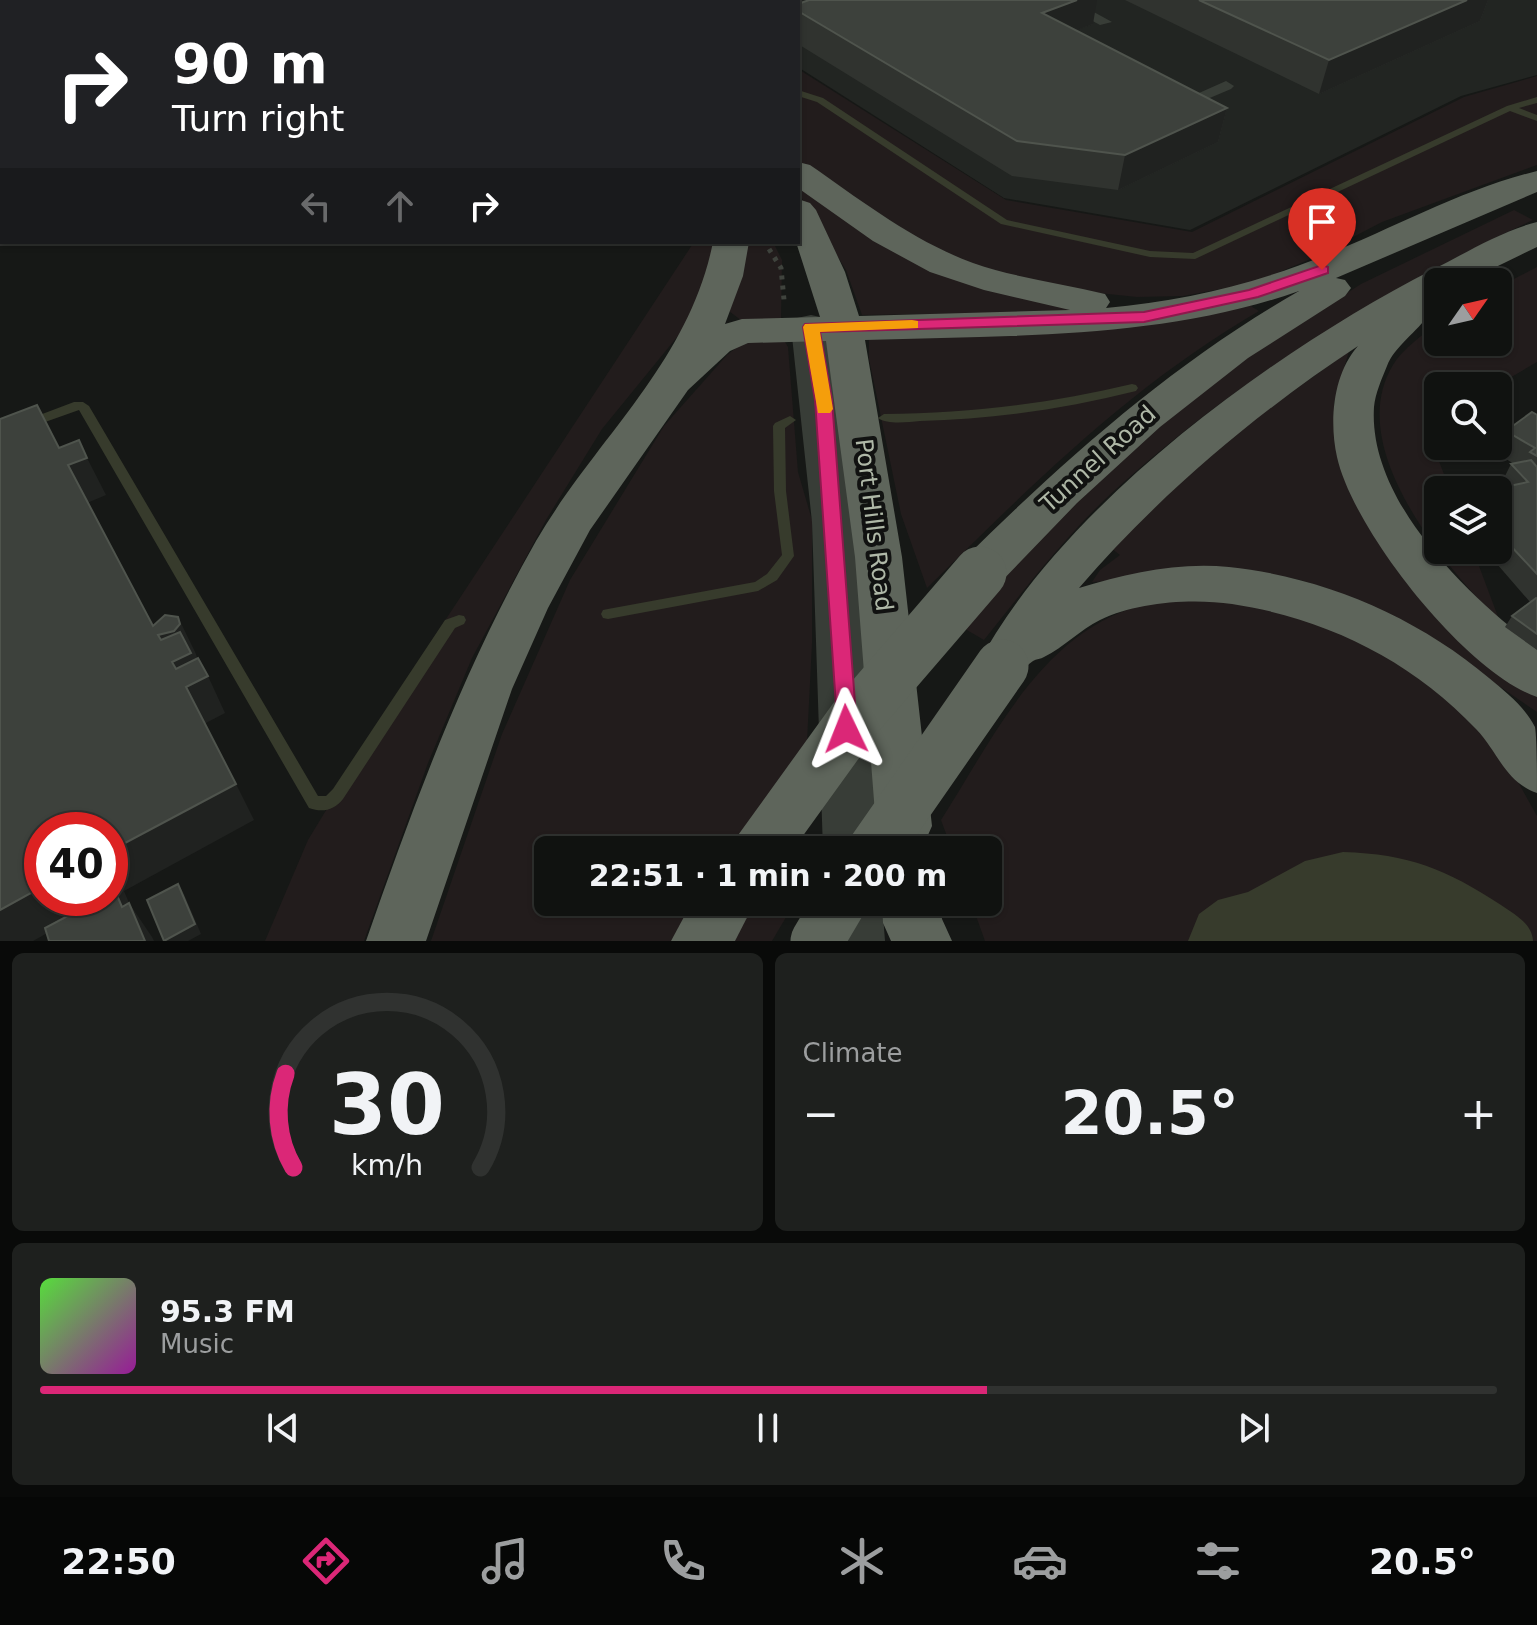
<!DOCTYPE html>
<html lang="en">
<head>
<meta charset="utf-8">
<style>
  body { margin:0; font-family:"DejaVu Sans",sans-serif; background:#1e201e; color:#f1f3f6; height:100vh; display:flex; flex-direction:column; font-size:30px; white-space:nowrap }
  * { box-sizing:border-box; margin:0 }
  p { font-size:26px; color:#9c9e9f }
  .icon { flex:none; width:44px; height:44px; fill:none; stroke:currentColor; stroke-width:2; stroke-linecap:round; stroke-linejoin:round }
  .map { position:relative; height:941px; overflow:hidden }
  .panel { display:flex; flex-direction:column; gap:12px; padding:12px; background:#090a09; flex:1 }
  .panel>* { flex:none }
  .banner { position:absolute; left:0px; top:0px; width:800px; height:244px; box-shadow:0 2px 6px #0004,0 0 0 2px #303230; background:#202124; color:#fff; overflow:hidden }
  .needle { width:52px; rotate:56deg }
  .buttons { position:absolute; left:1424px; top:268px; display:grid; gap:16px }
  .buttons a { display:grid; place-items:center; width:88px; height:88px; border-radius:12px; background:#101210; box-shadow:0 2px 6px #0004,0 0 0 2px #303230; font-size:40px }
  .speed { position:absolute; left:24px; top:812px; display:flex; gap:16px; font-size:40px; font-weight:700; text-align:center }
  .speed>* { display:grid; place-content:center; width:104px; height:104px; border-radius:50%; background:#101210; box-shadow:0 2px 6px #0004,0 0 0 2px #303230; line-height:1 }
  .speed .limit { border:12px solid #d22; background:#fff; color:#111 }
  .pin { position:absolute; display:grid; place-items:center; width:68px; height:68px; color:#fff; margin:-82px -34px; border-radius:50% 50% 50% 0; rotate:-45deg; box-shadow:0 0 8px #0007 }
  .pin .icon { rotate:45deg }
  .me { position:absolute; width:88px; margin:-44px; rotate:358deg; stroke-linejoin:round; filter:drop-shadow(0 0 6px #0008) }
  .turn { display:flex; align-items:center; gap:28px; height:168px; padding:0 40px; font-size:36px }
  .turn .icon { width:104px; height:104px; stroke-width:2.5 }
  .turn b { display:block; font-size:56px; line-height:68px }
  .lanes { display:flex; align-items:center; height:76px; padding:0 40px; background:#0003; justify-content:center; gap:40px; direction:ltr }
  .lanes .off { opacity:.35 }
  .big { font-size:60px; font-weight:800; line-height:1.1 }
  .panel .card { flex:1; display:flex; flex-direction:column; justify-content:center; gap:12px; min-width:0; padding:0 28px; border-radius:12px; background:#1e201e }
  .panel .dial { align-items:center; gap:0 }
  .dial svg { height:208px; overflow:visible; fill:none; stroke:#303230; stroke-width:7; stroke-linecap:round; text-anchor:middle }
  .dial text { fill:#f1f3f6; stroke:none }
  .song { display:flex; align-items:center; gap:24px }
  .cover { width:96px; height:96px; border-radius:12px; background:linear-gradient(135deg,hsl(110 70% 55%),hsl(300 70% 35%)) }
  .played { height:8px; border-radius:4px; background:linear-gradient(90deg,#db2777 65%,#303230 65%) }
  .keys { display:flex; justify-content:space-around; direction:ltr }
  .heat { display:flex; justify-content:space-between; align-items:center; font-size:44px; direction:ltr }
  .panel .tiles { flex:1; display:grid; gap:12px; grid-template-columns:1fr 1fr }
  .card:last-child { grid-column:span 2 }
  .trip { position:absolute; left:534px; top:836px; width:468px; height:80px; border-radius:12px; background:#101210; box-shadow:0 2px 6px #0004,0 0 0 2px #303230; font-weight:800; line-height:80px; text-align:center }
  .dock { display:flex; height:128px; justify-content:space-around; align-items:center; background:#060706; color:#9c9e9f }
  .dock .icon { width:56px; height:56px }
  .dock .active { color:#db2777 }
  .dock b { font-size:36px; color:#f1f3f6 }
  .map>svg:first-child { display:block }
</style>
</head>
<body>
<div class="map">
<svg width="1537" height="941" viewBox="0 0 1537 941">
  <rect width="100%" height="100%" fill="#161816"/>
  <path fill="#222522" d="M618,0h919v75l-76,21 -271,134 -186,-32 -206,-131v-65z"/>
  <g fill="#221c1c">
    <path d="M0,0h305l-303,2 -2,97z"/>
    <path d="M798,69l208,131 186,32 272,-135 73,-21v89l-155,57 -69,36 -60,25 -70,13 -46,1 -77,-8 -111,-31 -151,-96z"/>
    <path d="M798,181l87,62 194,69 -217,3 -16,-45 -48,-78z"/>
    <path d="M1514,210l19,10c-146,68 -287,153 -408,261 -53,46 -97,104 -141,159l-24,-14 70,-81 177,-161 154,-100z"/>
    <path d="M694,242h20l-1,21 -27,63 -84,103 -56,91 -74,138 -44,105 -64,178h-99l43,-101 90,-148z"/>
    <path d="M746,242h27l9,18 -1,59 -39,2 -13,-10z"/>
    <path d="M1537,267v95l-41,24h-58v34l-12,7 24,63h-12v60h35l27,72c-55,-56 -157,-175 -107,-257 10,-17 30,-30 45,-42v19h60v-55z"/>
    <path d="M1249,305l10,6c-129,75 -227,174 -332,277l-26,-74 -32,-155v-20z"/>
    <path d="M781,335l7,12 10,125 14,48v123l-5,99 -76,108h-183v52h149l-25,39h-241l71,-207 68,-154 94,-154 63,-71 14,-11z"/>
    <path d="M1349,351l-15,52 4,51 199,239v19l-85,-58 -123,-65 -29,-9 -30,-6 -178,8 8,-12 20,-15 -9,-7 121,-113z"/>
    <path d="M1253,599l158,62 87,85 39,70v125h-552l-14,-39h17v-52h-36l-11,-30c55,-86 103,-195 213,-218 31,-6 67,-2 99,-3z"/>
    <path d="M749,902h46l-23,39h-47z"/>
  </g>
  <path fill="#373b2c" d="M1343,852c66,2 103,17 158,53 14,10 31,18 32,36h-345l11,-27 19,-14 30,-8 57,-31z"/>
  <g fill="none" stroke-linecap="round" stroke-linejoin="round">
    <g fill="#373b2c" fill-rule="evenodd">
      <path d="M462,0h9l2,2h-9z"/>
      <path d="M583,0h9l2,2h-9z"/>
      <path d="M798,90l25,8 184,122 143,31 43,2 314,-147 30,-9v6l-18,5 18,7v6l-27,-10 -315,148 -45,-2 -149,-33 -184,-122 -19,-6z"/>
      <path d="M1132,384l4,1 2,3 -2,3c-71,18 -143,28 -216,30 -12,1 -32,4 -42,-3l6,-4c84,-1 166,-10 248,-30z"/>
      <path d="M74,402h9l6,4 229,390h8l7,-7 112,-169 14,-5 5,1 2,4 -2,4 -9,4 -112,171c-9,11 -20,14 -34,9l-230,-398 -79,28v-8z"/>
      <path d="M790,416l6,4 -11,8 1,63 8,65 -17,24 -19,11 -150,28 -5,-1 -2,-4 2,-4 5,-1 147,-27 12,-8 15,-19 -8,-64 -1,-65 2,-3z"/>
    </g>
    <g stroke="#3f433d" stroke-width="4" stroke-dasharray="3 4" stroke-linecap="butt">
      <path d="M37,2l9,-2"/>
      <path d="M151,2l3,-2"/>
    </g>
    <path stroke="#3f433d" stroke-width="5" stroke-dasharray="4 6" stroke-linecap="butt" d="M769,249l12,19 3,32"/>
    <g fill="#383d37" fill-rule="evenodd">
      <path d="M629,0h16l-1,2z"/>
      <path d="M1054,0h18l40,22 -12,3z"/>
      <path d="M1226,81l8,5 -3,3 -45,19 -14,-3z"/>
    </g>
    <g fill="#383d37" fill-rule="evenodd">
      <path d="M811,315l14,3 6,9c29,173 39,348 48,523h-56l-11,-328 -21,-195 6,-9z"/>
      <path d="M824,902h58l3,39h-60z"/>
    </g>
    <g fill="#5e655b" fill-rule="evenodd">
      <path d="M530,0h29l1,2h-29z"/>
      <path d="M798,162l12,3c52,36 103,76 163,98 43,15 88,20 132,31l5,8 -4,6c77,-7 149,-24 220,-53 70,-28 137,-66 211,-84v21l-201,86 9,2 6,8 -6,8 -97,62 -88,69 -83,76 -80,83 -17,5 -17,-5 -7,-13 7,-13c103,-102 210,-197 336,-269 -139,49 -288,44 -434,49l37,217 30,269 -8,18 -18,6 -22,-6 -8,-18 -21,-269 -29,-216 -78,2 -18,8 -42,39 -98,140 -42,78 -36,81 -86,252h-60c48,-138 98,-273 170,-400 60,-103 153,-178 177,-299h36l-6,34 -18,48 17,-5 78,-2 -24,-75 2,-43 12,4 6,7 29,62 14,44 211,-6 -86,-20 -54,-18 -57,-31 -75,-53z"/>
      <path d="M1537,222v25l-72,35h-27v14l-15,9 6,9c-11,17 -35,33 -42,52 -5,12 -12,28 -13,41 -6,94 94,189 163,241v49c-71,-24 -184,-167 -200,-240 -8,-36 -4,-83 21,-111 -102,67 -200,150 -279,242 49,-15 99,-26 150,-21 95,10 188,50 260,111 17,14 36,29 46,49 2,11 2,51 2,66 -33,-12 -38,-40 -61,-64 -65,-69 -151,-111 -244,-125 -40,-6 -96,-2 -132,16 -20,10 -36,27 -56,37 -3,2 -8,2 -11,4 -22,15 -8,33 -49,19l-7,-14c83,-160 297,-315 455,-396 34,-17 69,-39 105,-48z"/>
      <path d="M692,902h63l-20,39h-64z"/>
      <path d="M882,902h58l2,17 10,22h-61l-8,-18z"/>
    </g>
    <g stroke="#5e655b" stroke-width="53">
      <path d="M760,850l96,-133 124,-144"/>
      <path d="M874,850l128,-184"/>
      <path d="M817,941l23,-39"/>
    </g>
  </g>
  <g fill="#30332f">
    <path d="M654,0h133l3,2h-136z"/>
    <path d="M1125,0h363l-8,21 -161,73z"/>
    <path d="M798,4l295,20 -17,6 151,78 -9,34 -100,48 -106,-14 -214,-132z"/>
    <path d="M1537,415v235l-32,-23 7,-11 18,-14 -33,-38 1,-3 -10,-11h10v-60l4,-3 -2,-1 11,-22h3l-19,-12 11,-21z"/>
  </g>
  <g fill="#202220">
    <path d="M1077,0h20l-4,24 -56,21 5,-32z"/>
    <path d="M1467,0h21l-8,21 -161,73 10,-34z"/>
    <path d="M1227,108l-9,34 -100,48 7,-35z"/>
    <path d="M87,458l19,37 -19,8 -19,-38z"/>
    <path d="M178,617l18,37 2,7 10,15 17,37 -21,11 -46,-89z"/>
    <path d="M236,784l18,36 -130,71 21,50 -23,-34 -12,-28v-28z"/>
    <path d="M178,884l6,10 17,40 -13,7h-24z"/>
    <path d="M42,887v11h43l7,10 -59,33h-33v-31z"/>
    <path d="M129,903l23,34 2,4h-9z"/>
  </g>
  <g fill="#3d413c" stroke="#4f544d" stroke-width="2">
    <path d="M686,0h101l3,2h-101z"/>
    <path d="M809,0h268l-35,13 185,95 -102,47 -108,-14 -219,-130v-7z"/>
    <path d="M1199,0h268l-138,60z"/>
    <path d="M37,405l22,43 20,-8 8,18 -19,7 85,161 12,-11 13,2 2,7 -6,7 -16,4 3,5 19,-8 11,21 -19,9 4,7 22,-11 10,18 -22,11 50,97 -126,67v-21h-68v57l-42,23v-491z"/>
    <path d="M1532,412l5,3v41l-7,-4 5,-4 -29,-17z"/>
    <path d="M1531,460l6,7v107l-29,-31 4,-1 -14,-15v-7l7,-1 -7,-7v-22h-8l38,-8 -17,-18z"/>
    <path d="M1536,598l1,1v35l-25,-18z"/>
    <path d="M110,879l12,28 7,-4 16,38h-96l-4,-13 36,-19 -4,-11h33z"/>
    <path d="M178,884l17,40 -31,17 -17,-41z"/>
  </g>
  <path fill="#db2777" stroke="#8e194d" stroke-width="2" d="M1322,265l6,2v6l-70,24 -114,25 -324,10 12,68 25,329 -3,6h-16l-23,-335 -12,-73 2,-3 339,-12 105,-22z"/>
  <path fill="#f59e0b" d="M912,320l6,1v7l-98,4 13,77 -3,4h-12l-15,-86 2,-3z"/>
  <g text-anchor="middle" stroke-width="8" stroke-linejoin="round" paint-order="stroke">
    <g font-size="24" fill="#afb8a7" stroke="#111211">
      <text transform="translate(1098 459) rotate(-42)" y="8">Tunnel Road</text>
      <text transform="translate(874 525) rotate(83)" y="8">Port Hills Road</text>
    </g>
  </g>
</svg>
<div class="buttons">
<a><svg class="needle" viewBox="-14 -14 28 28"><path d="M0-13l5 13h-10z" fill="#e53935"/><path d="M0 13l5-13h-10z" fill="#9c9e9f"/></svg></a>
<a><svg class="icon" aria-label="search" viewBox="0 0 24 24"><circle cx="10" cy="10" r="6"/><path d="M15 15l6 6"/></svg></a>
<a><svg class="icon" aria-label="layers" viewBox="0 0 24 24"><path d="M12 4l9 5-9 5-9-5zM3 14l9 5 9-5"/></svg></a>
</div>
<div class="speed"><div class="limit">40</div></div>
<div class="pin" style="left:1322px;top:270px;background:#d93025"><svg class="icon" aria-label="arrive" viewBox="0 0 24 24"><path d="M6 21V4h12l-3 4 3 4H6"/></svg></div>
<svg class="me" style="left:846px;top:729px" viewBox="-20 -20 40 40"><path d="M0-17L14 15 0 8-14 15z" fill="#db2777" stroke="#fff" stroke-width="4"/></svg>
<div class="trip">22:51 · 1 min · 200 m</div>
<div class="banner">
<div class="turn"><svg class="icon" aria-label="right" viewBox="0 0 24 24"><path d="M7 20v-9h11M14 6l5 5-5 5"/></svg><div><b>90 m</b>Turn right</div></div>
<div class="lanes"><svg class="icon off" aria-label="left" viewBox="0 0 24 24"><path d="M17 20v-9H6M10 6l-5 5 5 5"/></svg><svg class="icon off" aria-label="ahead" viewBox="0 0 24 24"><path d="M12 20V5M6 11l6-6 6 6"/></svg><svg class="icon" aria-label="right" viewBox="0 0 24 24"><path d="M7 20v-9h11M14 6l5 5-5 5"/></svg></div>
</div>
</div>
<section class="panel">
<div class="tiles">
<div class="card dial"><svg viewBox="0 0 100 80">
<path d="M14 69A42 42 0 1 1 86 69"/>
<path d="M14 69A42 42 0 0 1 11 33" stroke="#db2777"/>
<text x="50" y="56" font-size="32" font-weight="700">30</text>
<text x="50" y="72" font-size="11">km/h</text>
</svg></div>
<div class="card"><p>Climate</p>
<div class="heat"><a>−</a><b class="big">20.5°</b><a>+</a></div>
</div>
<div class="card">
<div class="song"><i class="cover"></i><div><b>95.3 FM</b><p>Music</p></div></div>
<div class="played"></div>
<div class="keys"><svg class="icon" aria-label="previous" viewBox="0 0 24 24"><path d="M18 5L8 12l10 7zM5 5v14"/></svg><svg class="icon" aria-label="pause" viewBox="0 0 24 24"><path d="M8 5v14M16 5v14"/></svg><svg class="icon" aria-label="next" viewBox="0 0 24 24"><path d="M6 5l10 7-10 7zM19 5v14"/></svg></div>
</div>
</div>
</section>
<nav class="dock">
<b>22:50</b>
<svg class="icon active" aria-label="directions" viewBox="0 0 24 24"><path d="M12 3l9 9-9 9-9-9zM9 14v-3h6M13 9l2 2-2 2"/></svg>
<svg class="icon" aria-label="music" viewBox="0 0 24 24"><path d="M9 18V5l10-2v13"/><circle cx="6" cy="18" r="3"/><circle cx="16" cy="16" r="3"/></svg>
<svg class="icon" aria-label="phone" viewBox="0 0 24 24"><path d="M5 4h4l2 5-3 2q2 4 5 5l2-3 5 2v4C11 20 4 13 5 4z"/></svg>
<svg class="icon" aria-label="climate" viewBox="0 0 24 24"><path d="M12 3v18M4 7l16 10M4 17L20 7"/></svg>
<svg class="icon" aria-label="car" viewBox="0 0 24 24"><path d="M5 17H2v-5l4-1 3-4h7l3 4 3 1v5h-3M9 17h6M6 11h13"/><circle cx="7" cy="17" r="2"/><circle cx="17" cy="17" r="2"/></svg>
<svg class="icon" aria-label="filters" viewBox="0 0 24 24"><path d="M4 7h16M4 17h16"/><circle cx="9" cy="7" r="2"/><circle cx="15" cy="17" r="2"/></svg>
<b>20.5°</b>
</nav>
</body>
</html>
